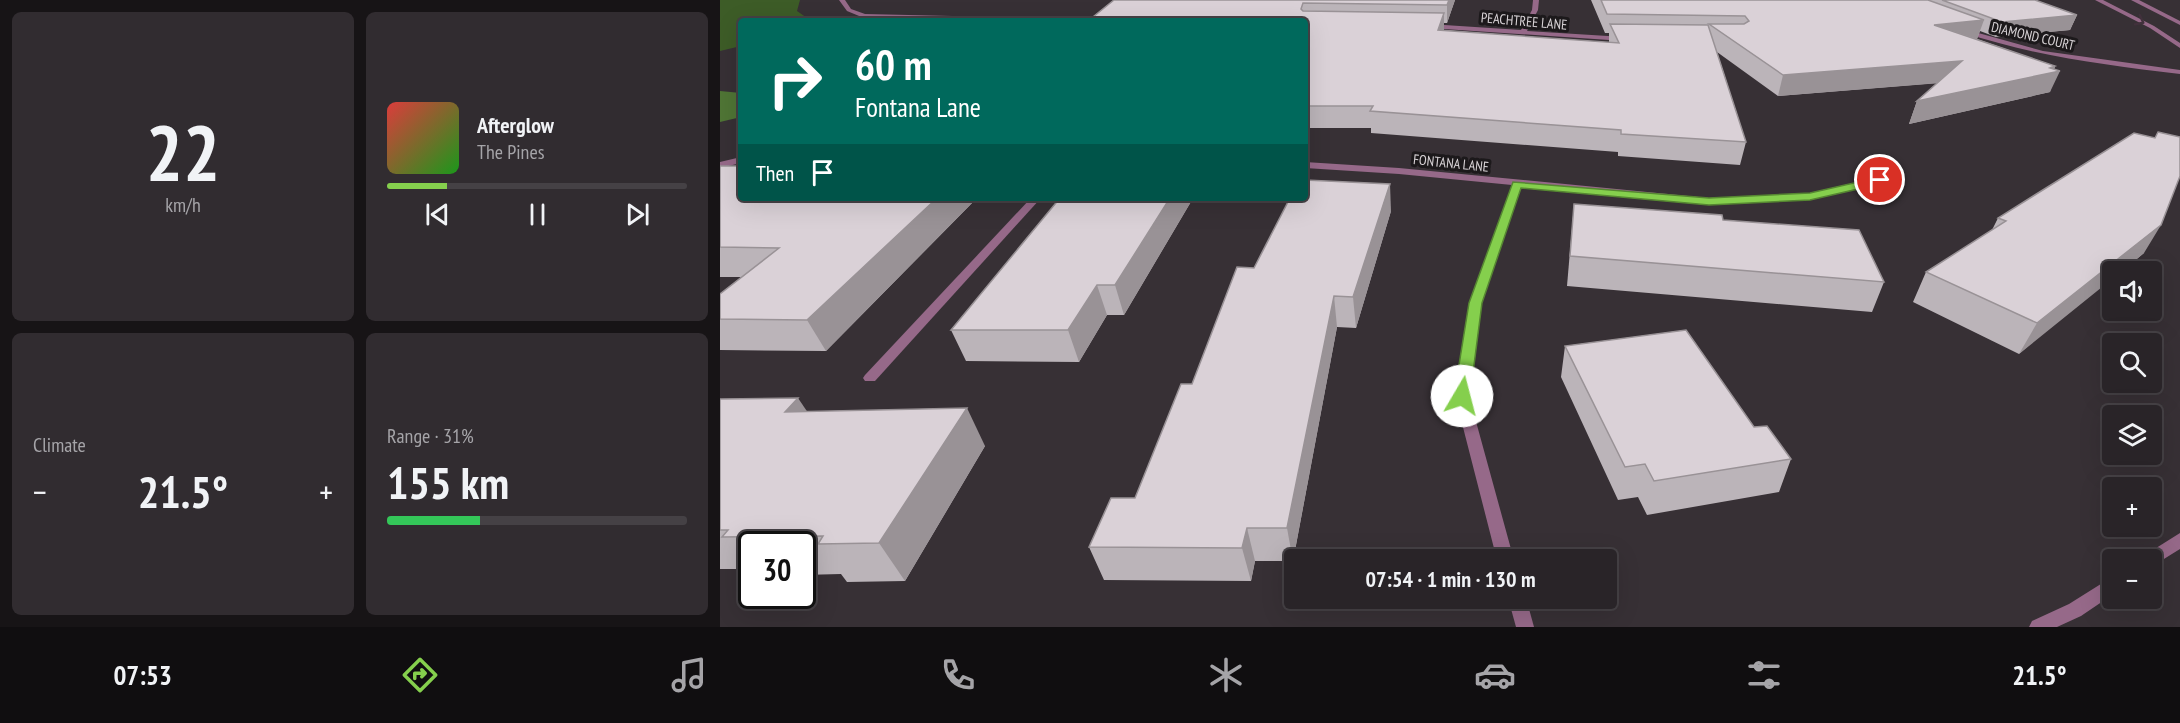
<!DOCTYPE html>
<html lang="en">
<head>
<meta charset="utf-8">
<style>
  body { margin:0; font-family:"PT Sans Narrow",sans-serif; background:#312c30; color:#f1f3f6; height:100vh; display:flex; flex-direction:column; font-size:22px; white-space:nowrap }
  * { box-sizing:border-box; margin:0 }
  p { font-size:20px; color:#a5a4a8 }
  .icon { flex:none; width:33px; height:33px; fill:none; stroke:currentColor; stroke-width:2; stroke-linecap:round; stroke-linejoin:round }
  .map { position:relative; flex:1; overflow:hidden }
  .drawer { display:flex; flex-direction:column; gap:12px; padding:12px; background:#171416; width:720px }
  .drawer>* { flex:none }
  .guide { position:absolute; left:18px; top:18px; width:570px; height:183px; border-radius:6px; box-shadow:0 6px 24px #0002,0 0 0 2px #454145; background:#00695c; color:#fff; overflow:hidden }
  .controls { position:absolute; left:1382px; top:261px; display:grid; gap:12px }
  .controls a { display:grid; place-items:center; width:60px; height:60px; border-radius:6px; background:#292428; box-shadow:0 6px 24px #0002,0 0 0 2px #454145; font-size:30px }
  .speed { position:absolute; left:18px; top:531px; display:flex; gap:12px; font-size:30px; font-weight:700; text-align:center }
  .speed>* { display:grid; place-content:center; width:78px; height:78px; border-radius:50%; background:#292428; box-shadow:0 6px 24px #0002,0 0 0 2px #454145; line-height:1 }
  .speed .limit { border:3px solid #111; border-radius:9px; background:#fff; color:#111 }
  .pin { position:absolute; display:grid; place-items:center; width:51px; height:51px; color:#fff; margin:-26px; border:3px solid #fff; border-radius:50%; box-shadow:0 2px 6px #0007 }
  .me { position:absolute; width:66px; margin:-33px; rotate:8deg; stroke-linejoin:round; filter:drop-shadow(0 0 4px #0008) }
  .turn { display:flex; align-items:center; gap:21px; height:126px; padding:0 18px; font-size:27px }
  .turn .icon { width:78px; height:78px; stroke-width:2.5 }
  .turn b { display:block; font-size:42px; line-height:51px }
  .then { display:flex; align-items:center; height:57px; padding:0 18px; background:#0003; gap:12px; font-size:22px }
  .big { font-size:45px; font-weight:600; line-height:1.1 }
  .drawer .tile { flex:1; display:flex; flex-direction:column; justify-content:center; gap:9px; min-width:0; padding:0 21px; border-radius:9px; background:#312c30 }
  .drawer .dial { align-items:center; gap:0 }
  .dial b { font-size:78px; line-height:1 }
  .song { display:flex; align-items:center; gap:18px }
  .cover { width:72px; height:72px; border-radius:9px; background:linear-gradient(135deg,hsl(0 70% 55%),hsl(120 70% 35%)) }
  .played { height:6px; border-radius:3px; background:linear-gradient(90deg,#85cf4d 20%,#454145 20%) }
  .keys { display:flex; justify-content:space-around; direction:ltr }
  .heat { display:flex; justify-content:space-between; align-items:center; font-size:33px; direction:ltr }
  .charge { height:9px; border-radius:4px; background:linear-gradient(90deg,#34c759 31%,#454145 0) }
  .drawer .tiles { flex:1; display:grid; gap:12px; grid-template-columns:repeat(2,1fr) }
  .trip { position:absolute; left:564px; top:549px; width:333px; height:60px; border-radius:6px; background:#292428; box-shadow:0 6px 24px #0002,0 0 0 2px #454145; font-weight:600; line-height:60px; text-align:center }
  .dock { display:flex; height:96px; justify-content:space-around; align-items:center; background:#100e10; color:#a5a4a8 }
  .dock .icon { width:42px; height:42px }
  .dock .current { color:#85cf4d }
  .dock b { font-size:27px; color:#f1f3f6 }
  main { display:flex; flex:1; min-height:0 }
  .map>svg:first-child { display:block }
</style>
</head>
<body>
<main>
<section class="drawer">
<div class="tiles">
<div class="tile dial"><b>22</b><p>km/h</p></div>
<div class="tile">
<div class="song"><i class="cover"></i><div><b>Afterglow</b><p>The Pines</p></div></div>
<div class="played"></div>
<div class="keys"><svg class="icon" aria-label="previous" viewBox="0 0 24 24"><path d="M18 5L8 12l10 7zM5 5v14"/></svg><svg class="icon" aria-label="pause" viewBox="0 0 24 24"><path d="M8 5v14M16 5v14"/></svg><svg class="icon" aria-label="next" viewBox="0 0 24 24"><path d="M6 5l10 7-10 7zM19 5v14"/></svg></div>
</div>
<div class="tile"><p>Climate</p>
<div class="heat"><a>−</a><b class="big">21.5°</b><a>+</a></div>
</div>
<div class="tile"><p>Range · 31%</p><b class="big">155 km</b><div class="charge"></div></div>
</div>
</section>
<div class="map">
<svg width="1460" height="627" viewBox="0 0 1460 627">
  <rect width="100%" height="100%" fill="#373035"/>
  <path fill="#3d5c27" d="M0,0h80l-3,11 13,9 -69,1v25l-21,5z"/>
  <path fill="#4f7535" d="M0,91l21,2v24l-21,5z"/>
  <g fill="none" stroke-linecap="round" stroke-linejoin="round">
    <g fill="#966989" fill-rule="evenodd">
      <path d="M119,0h6l6,9 14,5 225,5 3,2 -229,-3 -17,-7z"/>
      <path d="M813,0h6l-1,10 -11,21 97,6 3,2 -3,2 -195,-13 -3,-2 3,-2 92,6 11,-20z"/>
      <path d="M1375,0h8l51,26 26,17v5l-30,-20z"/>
      <path d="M1411,0h8l41,21v4z"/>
      <path d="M1244,29l79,22 137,19v4c-74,-9 -147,-18 -218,-42v-2z"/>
      <path d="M21,157v6l-21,5v-6z"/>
      <path d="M585,162l94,6 310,30 101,-5 70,-16 5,3 -2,2 -73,17 -101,5 -188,-18 -39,117 -13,93 45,164h-17l-42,-164 15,-93 42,-118 -113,-11 -94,-6z"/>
      <path d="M311,198h10l-166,183h-10l-2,-3 2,-3z"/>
      <path d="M1460,533v16l-29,18v-7h-8l2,-5z"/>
      <path d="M1392,577v18l-31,21 -24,11h-28l3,-6 37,-17z"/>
      <path d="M788,598h18l8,29h-18z"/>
    </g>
  </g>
  <g fill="#bbb4b9">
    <path d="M394,0h341l-8,23h-3v7l165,13v-10h-4l-14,-33h444l42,15 -7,15 -74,7 -16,-6 -3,8 78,27 -5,26 -141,32 8,-23 20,-18 -159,13 -61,-44 29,90 -6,23 -122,-9v-4l-247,-19v-5h-66v-107z"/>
    <path d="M0,166l21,32h236l-151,153 -106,-1v-56l22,-17h-22z"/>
    <path d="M472,200l-68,115h-17l-28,47 -113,-1 -15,-31z"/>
    <path d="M854,204l149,16 161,62 -12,30 -305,-26z"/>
    <path d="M671,211l-35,117 -19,-1 -44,234h-38l-4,20 -147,-1 -15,-33 46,-49 57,-114 62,-116z"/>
    <path d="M1278,218l146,35 -23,19h-9l-93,82 -106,-52 13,-30 66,-42z"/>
    <path d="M845,346l189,81 37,32 -12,33 -132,23 -9,-18 -20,3 -57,-123z"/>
    <path d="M0,399l87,12 178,35 -80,135 -58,1 -6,-8 -39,1v-31h-50v28l-3,-3h-29z"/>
  </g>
  <g fill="#999296">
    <path d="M729,0h6l-8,23v-18z"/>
    <path d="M724,13v18l-6,-1z"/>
    <path d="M1357,15l-7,15 -74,7 6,-15z"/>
    <path d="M1264,20l-7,19 -43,-14z"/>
    <path d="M1242,61l-9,21 -175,14 5,-21z"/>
    <path d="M1335,66l-3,7 8,-2 -10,21 -141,32 8,-23z"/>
    <path d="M670,184l1,27 -35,117 -3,-31z"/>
    <path d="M217,198h40l-151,153 -19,-31z"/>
    <path d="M450,198h22v2l-68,115 -9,-30z"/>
    <path d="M1441,225l-17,28 -23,19h-9v7l-93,75 18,-31z"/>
    <path d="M377,285l10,30 -28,47 -11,-32z"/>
    <path d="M614,296l3,31 -44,234 -6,-33z"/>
    <path d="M78,398l25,37 -38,-23z"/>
    <path d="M247,408l18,38 -80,135 -26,-38z"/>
    <path d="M527,528l8,33 -4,20 -9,-33z"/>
  </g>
  <g fill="#dad1d7" stroke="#999296" stroke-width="1.5">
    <path d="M394,0h335l-2,5 -144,-2 -2,6 2,2 141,2 -6,17 181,13 -9,-19 98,1 38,117 -125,-8v-4l-251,-19 3,-5h-68v-85h-217z"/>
    <path d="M881,0h327l56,20 -50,5 121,41 -5,2 10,3 -143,30 45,-40 -179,14 -74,-51h35l5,-3 -4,-5 -138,-2z"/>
    <path d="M1222,0h93l42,15 -75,7z"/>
    <path d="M1438,132l22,5v39l-19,49 -124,98 -111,-51 80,-51 -8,-3 136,-85 21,5z"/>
    <path d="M0,166h21v32h196l-130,122 -87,-1v-25l59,-46 -59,-1z"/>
    <path d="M585,180l85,4 -37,113 -19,-1 -47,232h-40l-5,20 -153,-1 22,-49h24l46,-114h11l45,-117 17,1 36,-70h15z"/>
    <path d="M340,198h110l-55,87h-18l-29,45h-117z"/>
    <path d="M854,204l148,11 1,5 136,10 25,52 -314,-26z"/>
    <path d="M966,330l68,97 13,-1 24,33 -137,22 -9,-17 -20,3 -60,-121z"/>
    <path d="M78,398l-13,14 182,-4 -88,135 -61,1 5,-8 -101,1 6,-7h-8v-131z"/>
  </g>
  <defs><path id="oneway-chevron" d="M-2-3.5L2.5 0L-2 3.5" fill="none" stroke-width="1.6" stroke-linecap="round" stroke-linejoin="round" transform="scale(1.5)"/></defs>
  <use stroke="#41313c" href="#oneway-chevron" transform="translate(1420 21) rotate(27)"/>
  <path fill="#85cf4d" stroke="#568732" stroke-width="1.5" d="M1160,177l5,3 -1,3 -74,17 -101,5 -188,-17 -39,115 -12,93 -8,6 -8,-6 15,-93 44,-121 196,16 101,-5z"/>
  <g text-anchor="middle" stroke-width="6" stroke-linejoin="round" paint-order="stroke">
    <g font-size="14" fill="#d8d3d6" stroke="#1c191b">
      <text transform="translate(804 21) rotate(5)" y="5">PEACHTREE LANE</text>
      <text transform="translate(1313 36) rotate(13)" y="5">DIAMOND COURT</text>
      <text transform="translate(731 163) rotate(6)" y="5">FONTANA LANE</text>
    </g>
  </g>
</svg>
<div class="controls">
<a><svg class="icon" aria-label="sound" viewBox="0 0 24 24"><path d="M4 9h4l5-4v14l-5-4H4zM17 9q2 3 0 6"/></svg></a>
<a><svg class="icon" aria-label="search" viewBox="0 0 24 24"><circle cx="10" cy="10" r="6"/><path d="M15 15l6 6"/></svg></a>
<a><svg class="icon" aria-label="layers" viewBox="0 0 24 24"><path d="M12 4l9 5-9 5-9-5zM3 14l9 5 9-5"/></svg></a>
<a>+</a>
<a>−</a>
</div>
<div class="speed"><div class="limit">30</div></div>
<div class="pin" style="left:1160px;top:180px;background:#d93025"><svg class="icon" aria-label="arrive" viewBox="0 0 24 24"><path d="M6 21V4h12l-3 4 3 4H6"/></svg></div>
<svg class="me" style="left:742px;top:396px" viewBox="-20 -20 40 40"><circle r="19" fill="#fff"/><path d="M0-13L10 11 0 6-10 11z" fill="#85cf4d"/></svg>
<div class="trip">07:54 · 1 min · 130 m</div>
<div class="guide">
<div class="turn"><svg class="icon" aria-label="right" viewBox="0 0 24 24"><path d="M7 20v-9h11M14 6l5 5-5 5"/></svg><div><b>60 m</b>Fontana Lane</div></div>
<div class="then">Then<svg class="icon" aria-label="arrive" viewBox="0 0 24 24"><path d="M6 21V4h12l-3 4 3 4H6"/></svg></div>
</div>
</div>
</main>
<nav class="dock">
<b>07:53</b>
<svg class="icon current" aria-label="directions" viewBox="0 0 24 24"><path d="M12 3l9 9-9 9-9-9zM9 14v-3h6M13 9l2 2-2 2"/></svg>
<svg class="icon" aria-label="music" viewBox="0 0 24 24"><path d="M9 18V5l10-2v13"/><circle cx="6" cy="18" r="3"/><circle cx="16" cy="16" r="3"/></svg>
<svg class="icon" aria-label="phone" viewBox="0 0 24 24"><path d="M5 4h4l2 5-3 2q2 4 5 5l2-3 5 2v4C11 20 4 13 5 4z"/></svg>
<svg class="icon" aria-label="climate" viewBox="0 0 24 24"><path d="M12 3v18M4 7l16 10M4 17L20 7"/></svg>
<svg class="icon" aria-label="car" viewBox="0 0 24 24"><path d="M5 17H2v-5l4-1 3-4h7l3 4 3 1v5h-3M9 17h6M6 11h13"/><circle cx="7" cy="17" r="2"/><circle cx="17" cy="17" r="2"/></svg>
<svg class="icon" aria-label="filters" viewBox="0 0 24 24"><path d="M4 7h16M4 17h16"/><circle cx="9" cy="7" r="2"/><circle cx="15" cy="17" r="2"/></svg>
<b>21.5°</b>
</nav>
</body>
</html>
